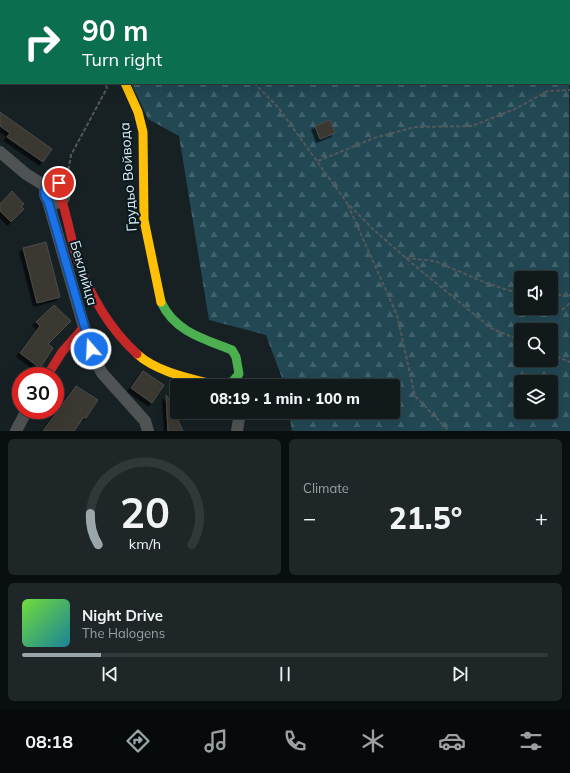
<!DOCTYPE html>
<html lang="en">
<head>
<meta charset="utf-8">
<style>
  body { margin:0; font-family:Mulish,sans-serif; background:#1e2628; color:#f1f3f6; height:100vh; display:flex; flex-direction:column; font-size:15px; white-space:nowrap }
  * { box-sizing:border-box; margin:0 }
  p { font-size:13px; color:#9ca0a3 }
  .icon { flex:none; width:22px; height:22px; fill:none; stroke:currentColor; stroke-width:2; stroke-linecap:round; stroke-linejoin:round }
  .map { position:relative; height:431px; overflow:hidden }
  .side { display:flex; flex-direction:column; gap:8px; padding:8px; background:#090e0f; flex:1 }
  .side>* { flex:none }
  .banner { position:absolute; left:0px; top:0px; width:570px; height:84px; box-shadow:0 4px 16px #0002,0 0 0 1px #30383a; background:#0b6e4f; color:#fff; overflow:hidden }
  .tools { position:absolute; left:514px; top:271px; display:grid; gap:8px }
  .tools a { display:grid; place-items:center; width:44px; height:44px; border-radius:4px; background:#11191b; box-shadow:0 4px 16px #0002,0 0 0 1px #30383a; font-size:20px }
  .speed { position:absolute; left:12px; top:367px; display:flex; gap:8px; font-size:20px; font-weight:700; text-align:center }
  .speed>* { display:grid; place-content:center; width:52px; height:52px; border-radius:50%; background:#11191b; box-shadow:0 4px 16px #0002,0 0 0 1px #30383a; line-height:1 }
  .speed .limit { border:6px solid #d22; background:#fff; color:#111 }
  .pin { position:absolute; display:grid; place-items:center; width:34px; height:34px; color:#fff; margin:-17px; border:2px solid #fff; border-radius:50%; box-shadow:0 1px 4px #0007 }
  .me { position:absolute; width:44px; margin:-22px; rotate:341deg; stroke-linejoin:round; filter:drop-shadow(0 0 3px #0008) }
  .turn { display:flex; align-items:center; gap:14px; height:84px; padding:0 16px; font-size:18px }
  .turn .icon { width:52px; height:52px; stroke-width:2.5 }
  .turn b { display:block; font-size:28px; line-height:34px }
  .big { font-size:30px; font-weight:800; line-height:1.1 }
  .side .tile { flex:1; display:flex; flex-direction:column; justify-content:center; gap:6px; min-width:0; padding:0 14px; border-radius:6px; background:#1e2628 }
  .side .dial { align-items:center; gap:0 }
  .dial svg { height:104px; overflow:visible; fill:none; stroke:#30383a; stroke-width:7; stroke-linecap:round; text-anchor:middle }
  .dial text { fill:#f1f3f6; stroke:none }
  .song { display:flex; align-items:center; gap:12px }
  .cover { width:48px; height:48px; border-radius:6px; background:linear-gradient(135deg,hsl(100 70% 55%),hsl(190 70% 35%)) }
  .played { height:4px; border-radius:2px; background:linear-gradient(90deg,#9ba6aa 15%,#30383a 15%) }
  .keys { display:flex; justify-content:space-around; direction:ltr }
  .heat { display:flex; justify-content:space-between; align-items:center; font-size:22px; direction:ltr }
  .side .tiles { flex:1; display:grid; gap:8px; grid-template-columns:1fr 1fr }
  .tile:last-child { grid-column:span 2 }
  .trip { position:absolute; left:170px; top:379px; width:230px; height:40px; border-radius:4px; background:#11191b; box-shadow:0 4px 16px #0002,0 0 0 1px #30383a; font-weight:800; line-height:40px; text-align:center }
  .menu { display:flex; height:64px; justify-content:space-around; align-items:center; background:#070a0b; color:#9ca0a3 }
  .menu .icon { width:28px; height:28px }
  .menu .active { color:#9ba6aa }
  .menu b { font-size:18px; color:#f1f3f6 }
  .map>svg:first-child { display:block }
</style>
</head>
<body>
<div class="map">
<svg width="570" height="431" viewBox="0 0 570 431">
  <defs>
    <pattern id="forest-firs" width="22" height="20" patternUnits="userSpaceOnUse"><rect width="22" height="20" fill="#224854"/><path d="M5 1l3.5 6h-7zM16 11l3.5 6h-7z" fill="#42636d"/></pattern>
    <filter id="shadow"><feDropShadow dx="-3.5" dy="3.5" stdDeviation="0" flood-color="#0009"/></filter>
  </defs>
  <rect width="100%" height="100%" fill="#172124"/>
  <path fill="url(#forest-firs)" fill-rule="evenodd" d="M569,67l1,364h-278l-3,-19h104v-26h-108l-19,-51 -57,-15 -30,-184 -31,-17 -17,-36h438zM521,278h30v30h-30zM521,330h30v30h-30zM521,382h30v30h-30z"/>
  <g fill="#3a3832" stroke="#4b4c4b" filter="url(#shadow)">
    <path d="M0,112l52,37 -9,13 -36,-25 3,-4 -10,-7z"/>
    <path d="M330,120l5,13 -15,6 -5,-13z"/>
    <path d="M12,191l12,13 -3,3 3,2 -13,13 -11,-11v-7z"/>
    <path d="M46,242l14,55 -23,6 -14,-55z"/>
    <path d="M54,305l17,16 -23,23 5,4 -13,20 -20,-15 20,-27 -4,-4z"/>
    <path d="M143,371l21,14 -12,18 -21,-15z"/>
    <path d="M76,386l22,14 -12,18 -2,-1 -10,14h-31z"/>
    <path d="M166,395l2,3h9v20l6,13h-15z"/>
  </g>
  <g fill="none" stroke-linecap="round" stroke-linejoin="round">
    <g stroke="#53585a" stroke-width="2" stroke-dasharray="4 2" stroke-linecap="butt">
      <path d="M181,1v-1"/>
      <path d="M254,83l24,24 69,96 27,27 40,35 77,63 30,13"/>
      <path d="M318,161l56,-23 41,-11 57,-1 43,-17 33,-18 22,-1"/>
      <path d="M64,187l2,-3 5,-29 36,-67 -2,-5"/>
      <path d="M348,205l49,110 18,81 34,35"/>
      <path d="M406,258l29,3 51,22 35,11"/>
      <path d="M551,295h19"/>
      <path d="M562,310l8,-7"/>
      <path d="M551,354l19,8"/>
    </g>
    <g stroke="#4f5354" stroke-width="12">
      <path d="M36,0l1,1"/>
      <path d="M84,0v1"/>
      <path d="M66,1l1,-1"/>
      <path d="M0,152l26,22 21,13"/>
      <circle cx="55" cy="193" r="10"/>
      <path d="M48,201l36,126 11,33 7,13 43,48 3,10"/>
      <path d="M16,431l11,-21"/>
      <path d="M237,431l3,-19"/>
    </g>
    <path stroke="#4caf50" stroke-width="9" d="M161,302c14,30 43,37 71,48l4,7 3,17 -6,7 -11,5"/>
    <g stroke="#ffc107" stroke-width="9">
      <path d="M125,83l13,29 5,20 1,88 17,82"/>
      <path d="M137,354c21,19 56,25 83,32"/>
    </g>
    <g stroke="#c62828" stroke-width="9">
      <path d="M62,201c6,19 9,38 15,57 12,35 32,70 60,96"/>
      <path d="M47,376l15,-24 22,-25"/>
    </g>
  </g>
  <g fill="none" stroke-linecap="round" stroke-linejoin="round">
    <g stroke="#114b97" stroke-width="10">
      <path id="route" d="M59,183l-10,1c-5,5 -6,11 -1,17l43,148"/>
    </g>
    <use href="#route" stroke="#1a73e8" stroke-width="7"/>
  </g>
  <g text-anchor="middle" stroke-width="4" stroke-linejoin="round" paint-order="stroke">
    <g font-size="14" fill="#e2eef2" stroke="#081a20">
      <text transform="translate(128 177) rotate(-94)" y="5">Грудьо Войвода</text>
      <text transform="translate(84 273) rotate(74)" y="5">Беклийца</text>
    </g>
  </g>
</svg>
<div class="tools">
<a><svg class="icon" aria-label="sound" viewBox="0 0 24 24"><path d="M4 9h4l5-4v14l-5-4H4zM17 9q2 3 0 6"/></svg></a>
<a><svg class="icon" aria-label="search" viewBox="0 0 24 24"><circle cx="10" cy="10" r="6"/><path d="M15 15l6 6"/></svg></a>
<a><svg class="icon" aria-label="layers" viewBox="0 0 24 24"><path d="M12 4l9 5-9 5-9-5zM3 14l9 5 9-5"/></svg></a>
</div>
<div class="speed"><div class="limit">30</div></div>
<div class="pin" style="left:59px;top:183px;background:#d93025"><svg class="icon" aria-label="arrive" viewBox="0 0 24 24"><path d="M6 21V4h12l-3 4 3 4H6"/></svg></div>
<svg class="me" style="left:91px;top:349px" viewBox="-20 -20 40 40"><circle r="17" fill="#1a73e8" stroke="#fff" stroke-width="3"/><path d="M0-11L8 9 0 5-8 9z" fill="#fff"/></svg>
<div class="trip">08:19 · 1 min · 100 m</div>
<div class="banner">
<div class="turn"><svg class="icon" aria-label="right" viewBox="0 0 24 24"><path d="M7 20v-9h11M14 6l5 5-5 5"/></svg><div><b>90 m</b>Turn right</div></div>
</div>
</div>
<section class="side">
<div class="tiles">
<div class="tile dial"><svg viewBox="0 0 100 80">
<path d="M14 69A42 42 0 1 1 86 69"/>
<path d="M14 69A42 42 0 0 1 8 45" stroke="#9ba6aa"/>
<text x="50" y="56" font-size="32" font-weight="700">20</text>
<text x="50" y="72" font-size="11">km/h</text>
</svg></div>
<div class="tile"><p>Climate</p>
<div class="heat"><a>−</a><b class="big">21.5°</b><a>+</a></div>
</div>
<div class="tile">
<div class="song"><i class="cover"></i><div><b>Night Drive</b><p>The Halogens</p></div></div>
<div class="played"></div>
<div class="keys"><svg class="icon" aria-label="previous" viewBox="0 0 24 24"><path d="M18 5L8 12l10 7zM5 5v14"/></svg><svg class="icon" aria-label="pause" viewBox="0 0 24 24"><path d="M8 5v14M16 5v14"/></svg><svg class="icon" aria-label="next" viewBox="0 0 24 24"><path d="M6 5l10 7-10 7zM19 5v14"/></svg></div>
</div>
</div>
</section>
<nav class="menu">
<b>08:18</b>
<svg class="icon active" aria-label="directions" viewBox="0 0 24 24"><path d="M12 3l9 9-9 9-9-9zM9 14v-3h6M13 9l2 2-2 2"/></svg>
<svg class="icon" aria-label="music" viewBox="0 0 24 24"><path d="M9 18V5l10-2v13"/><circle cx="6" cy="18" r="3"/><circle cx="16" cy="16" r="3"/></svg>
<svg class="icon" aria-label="phone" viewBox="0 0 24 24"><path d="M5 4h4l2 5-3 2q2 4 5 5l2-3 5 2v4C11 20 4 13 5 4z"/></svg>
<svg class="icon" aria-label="climate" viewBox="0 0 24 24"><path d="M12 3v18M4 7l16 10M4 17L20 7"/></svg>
<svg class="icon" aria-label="car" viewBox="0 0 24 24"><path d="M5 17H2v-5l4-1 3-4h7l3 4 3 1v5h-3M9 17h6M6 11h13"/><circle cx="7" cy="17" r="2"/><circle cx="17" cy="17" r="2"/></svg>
<svg class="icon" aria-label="filters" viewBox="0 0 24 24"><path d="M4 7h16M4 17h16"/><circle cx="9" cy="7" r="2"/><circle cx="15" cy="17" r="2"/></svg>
</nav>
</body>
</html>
